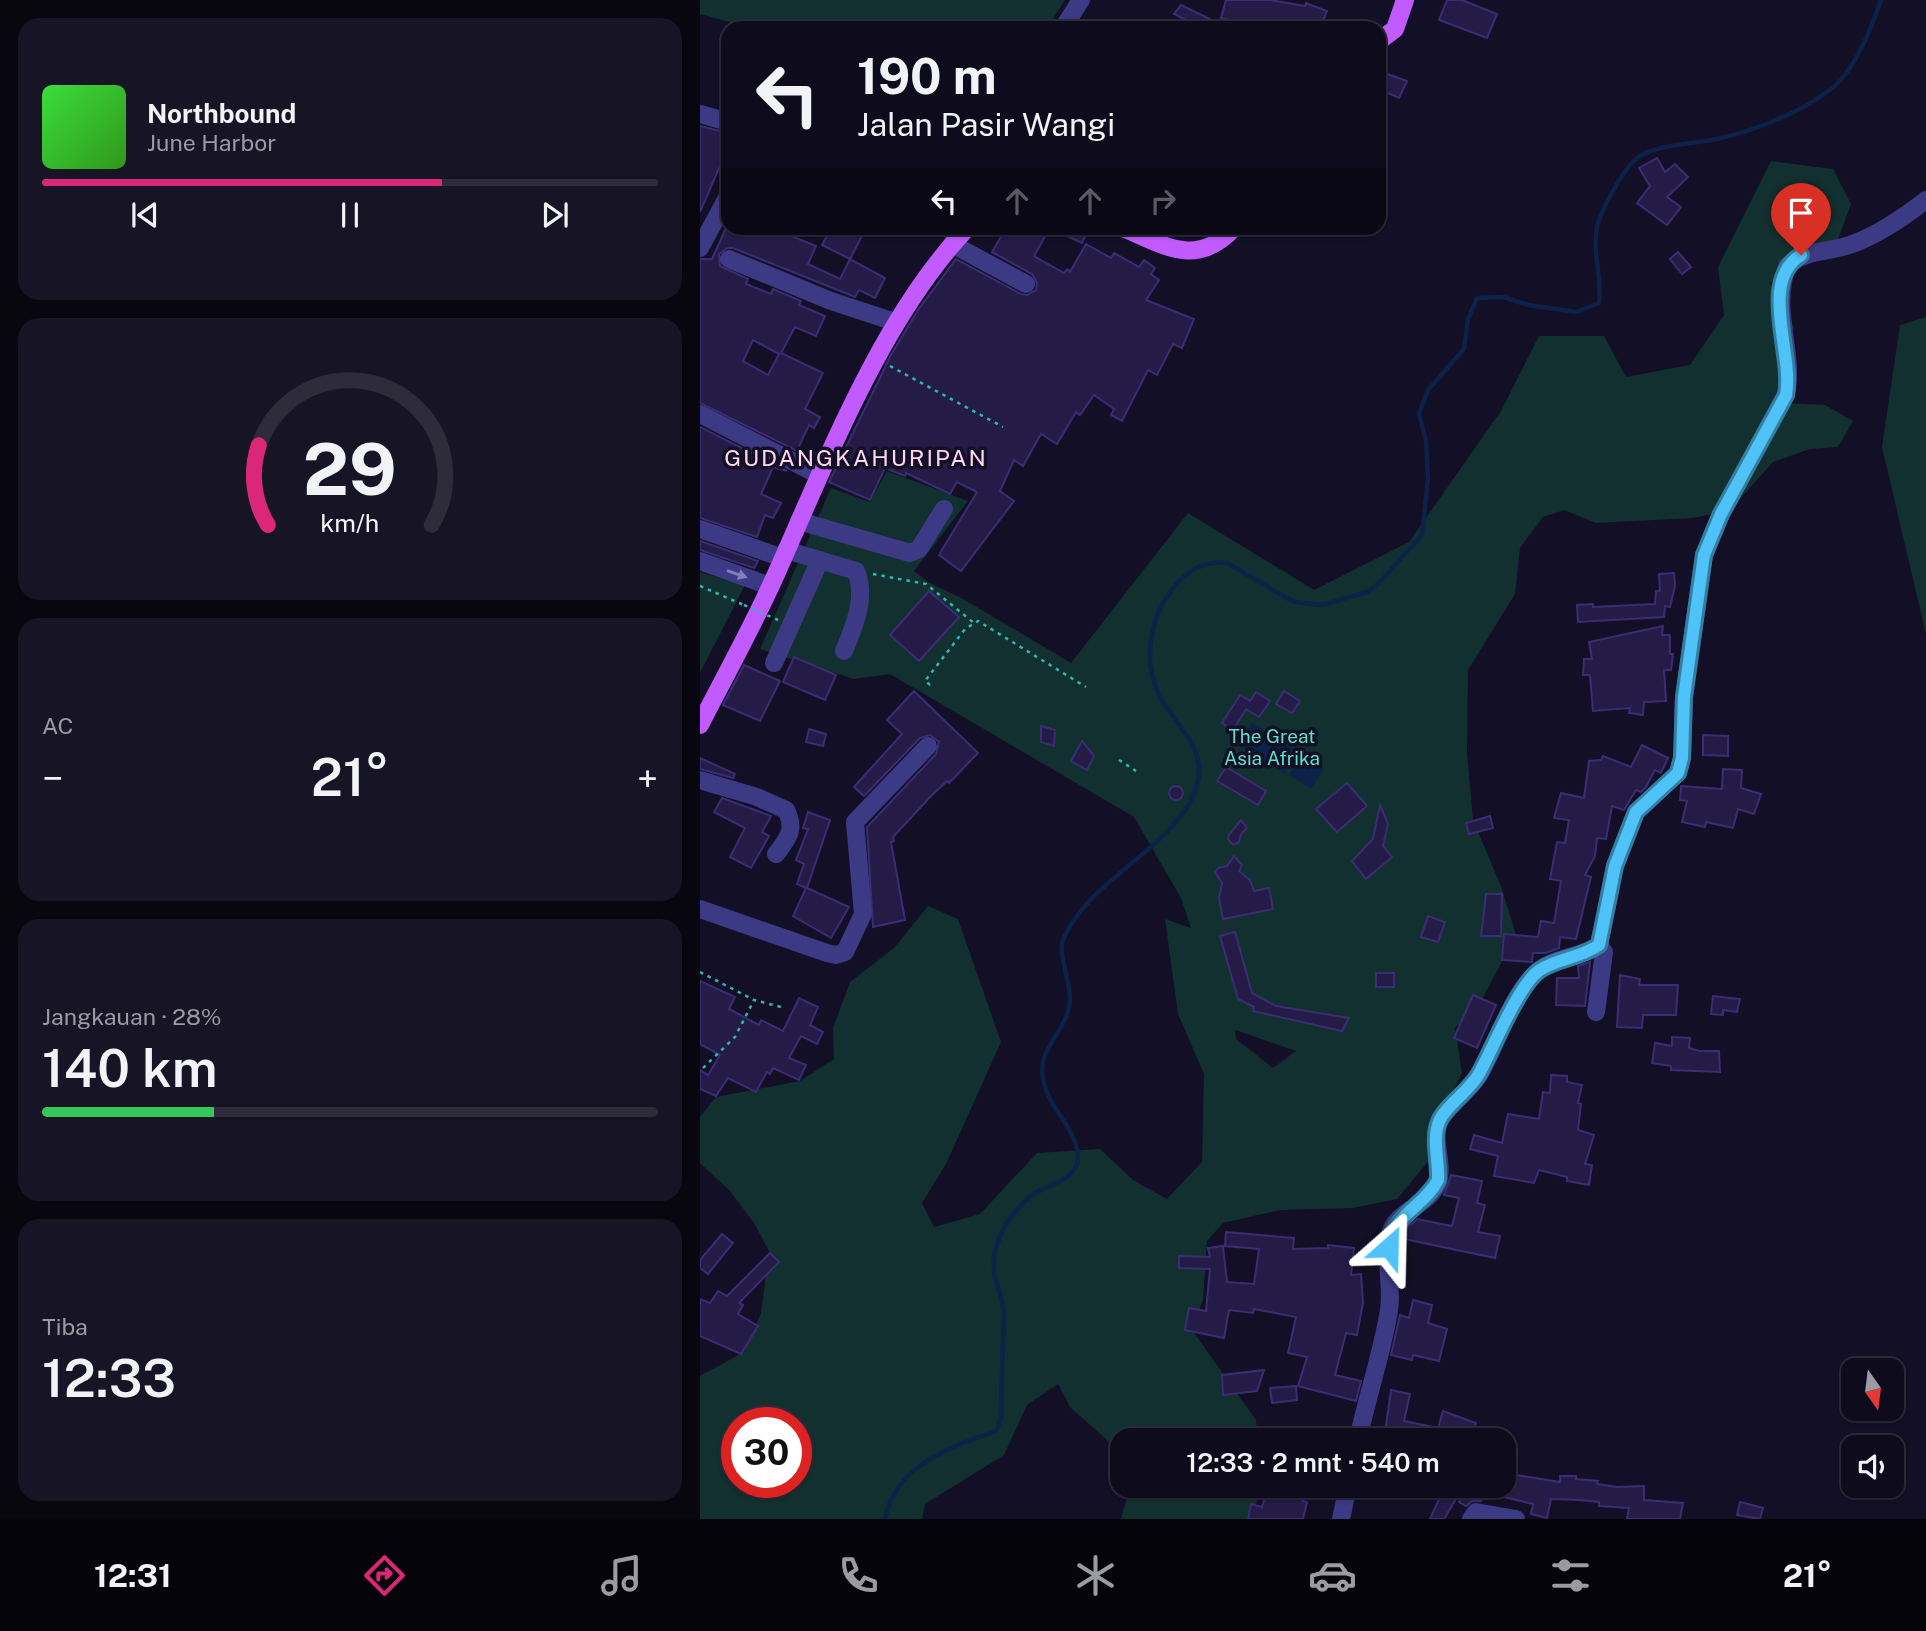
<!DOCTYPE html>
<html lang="id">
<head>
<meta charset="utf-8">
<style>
  body { margin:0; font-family:"Public Sans",sans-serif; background:#171425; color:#f1f3f6; height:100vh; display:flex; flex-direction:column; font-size:26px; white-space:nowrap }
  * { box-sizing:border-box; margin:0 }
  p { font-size:23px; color:#9b9ba3 }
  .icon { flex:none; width:38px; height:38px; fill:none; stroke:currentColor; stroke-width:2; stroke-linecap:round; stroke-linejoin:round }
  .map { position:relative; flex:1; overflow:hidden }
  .sheet { display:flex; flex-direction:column; gap:18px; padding:18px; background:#08060f; width:700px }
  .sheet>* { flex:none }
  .top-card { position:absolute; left:21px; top:21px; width:665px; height:214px; border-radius:21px; box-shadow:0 2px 5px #0004,0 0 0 2px #2e2b3b; background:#0e0b1c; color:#f1f3f6; overflow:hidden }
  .needle { width:46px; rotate:166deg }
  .tools { position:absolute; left:1141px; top:1358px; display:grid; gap:14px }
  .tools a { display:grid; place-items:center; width:63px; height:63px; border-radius:14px; background:#0e0b1c; box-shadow:0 2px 5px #0004,0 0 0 2px #2e2b3b; font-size:35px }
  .speed { position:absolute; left:21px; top:1407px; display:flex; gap:14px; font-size:35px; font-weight:700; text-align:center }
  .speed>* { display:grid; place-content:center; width:91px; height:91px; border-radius:50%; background:#0e0b1c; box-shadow:0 2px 5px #0004,0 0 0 2px #2e2b3b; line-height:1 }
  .speed .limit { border:10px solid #d22; background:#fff; color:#111 }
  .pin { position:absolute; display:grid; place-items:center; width:60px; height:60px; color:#fff; margin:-72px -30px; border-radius:50% 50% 50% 0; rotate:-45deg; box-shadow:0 0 7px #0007 }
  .pin .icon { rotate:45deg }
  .me { position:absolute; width:77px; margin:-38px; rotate:25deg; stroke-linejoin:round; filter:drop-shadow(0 0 5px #0008) }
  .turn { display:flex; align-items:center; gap:24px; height:147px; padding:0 21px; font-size:32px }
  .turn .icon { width:91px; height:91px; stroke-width:2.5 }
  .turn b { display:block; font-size:49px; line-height:60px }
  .lanes { display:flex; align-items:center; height:66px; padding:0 21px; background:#0003; justify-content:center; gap:35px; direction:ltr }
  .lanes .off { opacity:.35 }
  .big { font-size:52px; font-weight:600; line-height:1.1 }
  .sheet .card { flex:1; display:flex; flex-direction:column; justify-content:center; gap:10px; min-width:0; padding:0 24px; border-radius:21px; background:#171425 }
  .sheet .dial { align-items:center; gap:0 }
  .dial svg { height:182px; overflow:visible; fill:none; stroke:#2e2b3b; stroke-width:7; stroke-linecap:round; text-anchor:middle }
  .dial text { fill:#f1f3f6; stroke:none }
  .song { display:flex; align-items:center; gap:21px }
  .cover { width:84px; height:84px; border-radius:10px; background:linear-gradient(135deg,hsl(120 70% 55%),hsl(110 70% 35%)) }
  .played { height:7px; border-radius:4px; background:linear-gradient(90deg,#db2777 65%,#2e2b3b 65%) }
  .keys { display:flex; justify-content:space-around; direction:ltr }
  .heat { display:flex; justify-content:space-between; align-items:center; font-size:38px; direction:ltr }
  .charge { height:10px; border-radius:5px; background:linear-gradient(90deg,#34c759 28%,#2e2b3b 0) }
  .trip { position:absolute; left:410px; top:1428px; width:406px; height:70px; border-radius:21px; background:#0e0b1c; box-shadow:0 2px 5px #0004,0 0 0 2px #2e2b3b; font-weight:600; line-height:70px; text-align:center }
  .dock { display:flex; height:112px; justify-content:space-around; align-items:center; background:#06040b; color:#9b9ba3 }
  .dock .icon { width:49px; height:49px }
  .dock .active { color:#db2777 }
  .dock b { font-size:32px; color:#f1f3f6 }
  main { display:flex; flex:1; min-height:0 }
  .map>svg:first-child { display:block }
</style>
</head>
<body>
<main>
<section class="sheet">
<div class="card">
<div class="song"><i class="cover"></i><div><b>Northbound</b><p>June Harbor</p></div></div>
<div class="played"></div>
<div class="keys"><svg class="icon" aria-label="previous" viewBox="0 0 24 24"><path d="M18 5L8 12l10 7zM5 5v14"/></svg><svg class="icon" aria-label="pause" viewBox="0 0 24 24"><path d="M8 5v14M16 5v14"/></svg><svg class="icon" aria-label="next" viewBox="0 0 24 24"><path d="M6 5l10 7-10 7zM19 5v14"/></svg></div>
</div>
<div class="card dial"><svg viewBox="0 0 100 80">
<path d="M14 69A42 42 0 1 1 86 69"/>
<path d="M14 69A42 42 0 0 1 10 34" stroke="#db2777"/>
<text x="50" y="56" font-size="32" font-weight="700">29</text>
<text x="50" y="72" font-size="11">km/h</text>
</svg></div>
<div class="card"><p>AC</p>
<div class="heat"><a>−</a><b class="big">21°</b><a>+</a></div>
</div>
<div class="card"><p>Jangkauan · 28%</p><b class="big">140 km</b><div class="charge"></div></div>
<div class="card"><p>Tiba</p><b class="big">12:33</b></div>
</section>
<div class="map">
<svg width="1226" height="1519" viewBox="0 0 1226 1519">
  <rect width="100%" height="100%" fill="#130f26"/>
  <g fill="#12302f" fill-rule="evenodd">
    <path d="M0,0h365l-18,28h-295l-52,-14z"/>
    <path d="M1071,161l62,8 18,35 -14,38 -42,16 -25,25 24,44 -15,48 5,28 41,2 28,16 -15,26 -28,2 -37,13 -43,48 -37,8 -97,5 -32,-13 -21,7 -23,31 -5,46 -47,76 -1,82 6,68 28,66 15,49 -35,66 -26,27 7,45 -14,29 -12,50 -39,47 -44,9 -73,2 -57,13 -16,18 -4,59 -11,30 64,90 2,20h-136v30l-15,-30 -37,-33 -12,-23 -31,21 -23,50 -79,49 -3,15h-222v-143l44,-24 17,-39 8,-62 -15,-28 -24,-32 -30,-28v-46l16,-20 84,-16 34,-22 -1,-31 17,-46 44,-34 34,-42 30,13 43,123 -55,122 -24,39 12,24 46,-13 57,-61 63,-4 33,31 34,19 35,-37 2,-88 -26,-60 -13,-95 26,9 -10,-30 -47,-81 -244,-143 -36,5 -94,-30 71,-161 39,14 17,-31 81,30 -54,70 14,11 37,18 106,63 117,-150 126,77 95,-48 92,-131 38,-75h65l22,41 64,-12 34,-50 -6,-48zM535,1030l61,21 -23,17 -37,-29zM37,1423h59v59h-59z"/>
    <path d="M1226,317v317l-44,-187 18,-122z"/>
    <path d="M0,572l45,13 -45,88z"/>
    <path d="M430,1486h129l-5,33h-133z"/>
  </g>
  <g fill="#0c2248">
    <path d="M552,723l47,29 -14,22 -47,-29z"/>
    <path d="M603,754l21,14 -13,21 -22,-14z"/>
  </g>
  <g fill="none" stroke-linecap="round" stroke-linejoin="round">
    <path stroke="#0c2248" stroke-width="4.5" d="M185,1519c10,-54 66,-72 111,-88l5,-12c0,-34 2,-67 3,-101 1,-31 -21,-40 -4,-81 5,-14 20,-33 32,-42 15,-10 47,-15 46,-39 -2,-26 -24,-43 -32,-66 -14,-39 15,-50 23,-82 5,-21 -12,-52 -6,-68 25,-62 120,-96 135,-158 8,-38 -27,-60 -40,-89 -15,-36 -8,-75 15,-105 14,-17 31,-28 54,-25l67,39 28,3 45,-13 11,-8 44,-49 6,-56 -2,-38 -7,-27 9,-24 36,-41 4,-30 9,-21 26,-1 25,8 48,7 23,-9c4,-31 -11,-58 2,-88 6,-15 24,-48 37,-58 19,-12 51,-13 73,-17 40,-7 112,-34 136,-68 16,-22 25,-47 34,-72"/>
  </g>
  <g fill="#241b47" stroke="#3b2d73" stroke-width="2" fill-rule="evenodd">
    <path d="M526,0h44l35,6 1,-3 21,8 -7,17h-61l-38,-10z"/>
    <path d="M747,0h15l35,14 -10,24 -48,-18z"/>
    <path d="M481,5l47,23h-26l-28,-14z"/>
    <path d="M679,71l28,10 -8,17 -20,-9z"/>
    <path d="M0,126l28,7v15l-7,21 -2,-1 -19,44z"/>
    <path d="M957,158l8,14 10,-8 13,13 -21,20 14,10 -14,18 -30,-22 13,-17 -11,-18z"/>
    <path d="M26,228h45l45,18 -8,18 32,15 10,-20 35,19 -10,20 -16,-8 -4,7 -122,-49h-6l-8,6 1,12 28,13 -2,5 25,10 2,-5 28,12 -2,4 26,11 -9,20 -21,-9 -14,26 42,20 -18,36 15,8 -6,11 -5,-3 -12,26 -97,-48v-144h12zM53,340l26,14 -11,21 -25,-14z"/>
    <path d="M131,228h35l-16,31 -28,-14z"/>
    <path d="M306,228h30l11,5 -13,23 30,17 3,-4 3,3 16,-28 25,14 3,-5 25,14 5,-7 11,8 -4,6 8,6 -13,20 48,19 -12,29 -9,-4 -16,31 -9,-5 -26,51 -11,-6 3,-6 -20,-14 -14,20 -4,-3 -19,32 -16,-10 -18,32 -9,-6 -14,31 14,10 -53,70 -22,-16 38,-63 -20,-10 -7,12 -44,-21 -1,3 -20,-8 -15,32 -41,-18 62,-127 27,-45 38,-51 65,35 6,1 9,-5 1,-7 -5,-9 -40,-22z"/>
    <path d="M350,228h39l-7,15z"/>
    <path d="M978,252l13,15 -9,7 -12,-15z"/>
    <path d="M0,427l87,44 -14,-4 -12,27 20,9 -8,15 -8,-3 -8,22 -57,-19z"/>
    <path d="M0,541l58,20 -4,7 -54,-18z"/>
    <path d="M974,573l1,13 -5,21 -5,-1 -1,11 -86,5 -1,-17 16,-1v3l62,-3 1,-13h4l-1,-17z"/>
    <path d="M229,591l30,26 -40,44 -29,-26z"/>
    <path d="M963,626l-1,9h8v19h3l-2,16h-7l2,31 -22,1 -1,13 -14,-2 1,-5 -37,3 -3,-36h-7l1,-16h8l-3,-17z"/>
    <path d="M94,657l42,18 -11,25 -42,-18z"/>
    <path d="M44,665l36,16 -20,40 -37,-16z"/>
    <path d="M214,691l64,62 -29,30 -2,-2 -16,15 -38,41 1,4 -3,1 14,78 -32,7 -6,-100 69,-73 3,-12 -9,-7 -10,3 -56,58 -10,-9 48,-53 -15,-14z"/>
    <path d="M584,691l16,10 -8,12 -16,-9z"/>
    <path d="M556,692l14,9 -11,16 -13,-8 -13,21 -11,-7 18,-28 10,6z"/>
    <path d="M341,726l14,4 -1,16 -13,-4z"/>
    <path d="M109,729l17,5 -3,12 -17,-4z"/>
    <path d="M1003,735l25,1v20l-25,-1z"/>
    <path d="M382,741l12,15 -7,14 -16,-9z"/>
    <path d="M942,745l26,13 -7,15 -6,-3 -9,17 -5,5 -5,-2 -12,20 -12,-4 -6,33 -9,-1 -2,18 -10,19 6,2 -15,62 -16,-2 -1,11 -13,5h-13l-1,9 -30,-2 2,-26 34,3 3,-16 13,2 7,-42 -11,-2 7,-37 8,1 4,-23 -15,-2 7,-25 23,5 5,-37 12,-1 2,-4 28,11z"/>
    <path d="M0,758l35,16 -2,4 -33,-9z"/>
    <path d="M526,767l40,24 -8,14 -41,-24z"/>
    <path d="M1023,769l19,1 -1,18 20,6 -7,20 -16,-5 -5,19 -27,-6 -1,5 -23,-5 5,-21 -7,-1 1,-14 41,3z"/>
    <path d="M647,783l20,23 -30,26 -21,-23z"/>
    <circle cx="476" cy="793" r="7"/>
    <path d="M22,798l49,18 -9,16 7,4 -18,32 -21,-11 15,-29 -31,-16z"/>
    <path d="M680,805l8,19 -5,22 9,11 -26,22 -14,-18 21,-22z"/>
    <path d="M108,812l22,8 -23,68 42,19 -18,31 -38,-22 13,-28 -9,-4 7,-20 -8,-4 12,-31 -5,-1z"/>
    <path d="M790,816l3,12 -24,6 -3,-11z"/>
    <path d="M541,820l6,8 -6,6 -2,8 -6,3 -5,-6 1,-4z"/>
    <path d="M534,856l8,9 -3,6 11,9 4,11 15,-3 4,21 -50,10 -4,-21 3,-15 -7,-11 3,-4 9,-2z"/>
    <path d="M786,894h16l-1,42h-20z"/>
    <path d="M728,916l17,6 -7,20 -17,-5z"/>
    <path d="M535,932l17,61 24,13 73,12 -7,13 -89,-20 1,-4 -16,-8 -18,-63z"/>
    <path d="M890,962l-5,44 -29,-1 1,-27h22l-1,-12z"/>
    <rect x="676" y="973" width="18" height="14"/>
    <path d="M920,975l20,4 -1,6h39l-2,30h-33l-1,13 -25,-1z"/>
    <path d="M0,981l35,16 -6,12 30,16 2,-5 22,11 16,-33 19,9 -8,18 13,7 -6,12 -16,-8 -12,22 17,7 -7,15 -26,-12 -3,6 -3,-2 -11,20 -28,-14 -12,18 -16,-7v-19l8,5 12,-20 -20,-11z"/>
    <path d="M773,995l23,10 -19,43 -23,-10z"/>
    <path d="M1013,996l27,3 -3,13 -14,-2v5l-12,-1z"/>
    <path d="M972,1037l18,1 -1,10 10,3h20l1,21 -49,-2v-4l-19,-3 3,-20 17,3z"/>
    <path d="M851,1075l16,1v6l15,3 -4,18 3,1 -3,26 16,5 -9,29 7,1 -3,20 -22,-4v-4l-28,-7 -5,13 -40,-7 4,-20 -28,-7 4,-14 28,8 6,-29 31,5 4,-27 7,1z"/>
    <path d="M751,1175l31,6 -5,22 8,2 -7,27 22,4 -5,22 -91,-19 3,-11 10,-9 35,7 7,-28 -15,-3z"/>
    <path d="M526,1232l68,6 -1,11 35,-1v-3l26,3 -3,27 10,-1 2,29 -6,32 -11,-2 -11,42 26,6 -5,20 -58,-15 9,-29 -19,-4 8,-36 -42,-8 -1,4 -24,-3 -5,28 -39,-8 4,-22 17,3 4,-42 -31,-1v-12l31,1 -2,-9 15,-2 4,36 27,2 5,-35 -34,-3z"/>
    <path d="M22,1234l11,9 -25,31 -8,-6v-8z"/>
    <path d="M70,1253l9,9 -40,41 4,2 -5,9 20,12 -17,28 -41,-18v-37l10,4 8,-12 9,5z"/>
    <path d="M713,1300l19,5 -4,18 19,6 -8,32 -26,-6 -1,5 -21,-5 9,-40 9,3z"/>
    <path d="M564,1370l-7,21 -34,4 -1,-20z"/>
    <path d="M596,1386l1,14 -25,3 -2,-15z"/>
    <path d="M691,1390l19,4 -6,27 34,7 5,-17 33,12 -6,17 -14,-5 -1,5h-71z"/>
    <path d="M591,1427l23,4v4l-44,5 -1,-10z"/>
    <path d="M803,1473l57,9v-6h16v3l22,2 -1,3 20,3 27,-1v14l39,3 -3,16h-53l2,-11 -30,-2v-4l-20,-2 -28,-1 -4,19 -16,-4 2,-10 -38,-9 2,-9h6z"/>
    <path d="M574,1486l31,1 -3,14 5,1 -4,17h-55l3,-15 11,3 4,-14 6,1z"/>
    <path d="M740,1486l20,6 -16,27h-14l9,-20 -4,-3z"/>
    <path d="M766,1489l17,9 -2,3h-9l-6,5 -7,-4z"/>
    <path d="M1040,1502l23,6 -3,11 -23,-4z"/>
  </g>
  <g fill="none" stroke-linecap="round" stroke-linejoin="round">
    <g stroke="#2fb8b0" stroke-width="2.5" stroke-dasharray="3.5 5" stroke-linecap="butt">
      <path d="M190,366l113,61"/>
      <path d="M173,574l53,10 48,39"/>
      <path d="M0,586l44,19"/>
      <path d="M230,685l-5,-4 40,-52 13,-8 108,66"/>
      <path d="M419,760l17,11"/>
      <path d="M0,972l54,28 31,8"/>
      <path d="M3,1068l32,-31 19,-37"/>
    </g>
    <g stroke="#3d3a85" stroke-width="18">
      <path d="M363,28l18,-28"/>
      <path d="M0,114l28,8"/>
      <path d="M252,244l74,40"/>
      <path d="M0,248l28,-52"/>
      <path d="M29,259l102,42 64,21"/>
      <path d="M0,414l119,61"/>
      <path d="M99,521l111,32 9,-4 25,-40"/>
      <path d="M0,529l83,29"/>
      <path d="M86,550l70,21c11,26 -2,56 -12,80"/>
      <path d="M0,561l70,25"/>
      <path d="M74,663l46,-103"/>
      <path d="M0,780l57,17 29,13c10,20 2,28 -10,44"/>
      <path d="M0,909l127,44 9,2 9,-3 18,-38 -8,-92 73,-76"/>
      <path d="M896,1012l8,-60 -5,-7"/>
      <path d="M658,1440c9,-43 24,-86 31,-130 4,-24 -6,-58 2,-79 8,-22 39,-26 47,-49 6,-19 -6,-40 0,-58 4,-13 32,-34 41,-49 19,-32 30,-76 57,-102 16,-16 45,-15 63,-28l16,-79 21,-54 42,-39 4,-15 2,-61 20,-142 17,-41 65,-119c9,-44 -15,-81 1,-129 21,-18 44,-13 68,-23 26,-10 49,-26 71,-43"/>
      <path d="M641,1519l7,-33"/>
      <path d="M771,1519l5,-7 40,7"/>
    </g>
    <g stroke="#c25bff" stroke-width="18">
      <path d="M679,41l16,-12 10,-29"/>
      <path d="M423,228c42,18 74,40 111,0"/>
      <path d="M0,725c26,-51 54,-101 77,-153 51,-114 104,-253 190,-344"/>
    </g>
    <path stroke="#2fb8b0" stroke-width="2.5" stroke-dasharray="3.5 5" stroke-linecap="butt" d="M44,605l34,15"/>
  </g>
  <defs><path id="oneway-solid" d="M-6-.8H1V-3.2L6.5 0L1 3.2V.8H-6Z" transform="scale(1.75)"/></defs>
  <use fill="#837fbc" href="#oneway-solid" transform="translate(37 574) rotate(19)"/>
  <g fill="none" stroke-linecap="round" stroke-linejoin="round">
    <g stroke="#337fa1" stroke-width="18">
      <path id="route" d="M689,1247c3,-32 35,-40 49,-67 1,-18 -6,-42 1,-58 5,-15 32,-32 41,-50 12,-22 40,-90 60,-102 18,-12 41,-12 59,-25l16,-79 21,-54 42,-39 4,-15 2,-61 20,-142 17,-41 65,-119c8,-41 -28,-114 15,-140"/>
    </g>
    <use href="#route" stroke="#4fc3f7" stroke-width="12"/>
  </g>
  <g text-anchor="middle" stroke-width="7" stroke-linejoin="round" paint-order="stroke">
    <g font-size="19" fill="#5fe0c0" stroke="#130f26">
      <text x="572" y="743">The Great<tspan x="572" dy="22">Asia Afrika</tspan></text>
    </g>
    <g font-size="23" letter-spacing="2" fill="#ffd6f0" stroke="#130f26">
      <text x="156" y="466">GUDANGKAHURIPAN</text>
    </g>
  </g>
</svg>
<div class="tools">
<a><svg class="needle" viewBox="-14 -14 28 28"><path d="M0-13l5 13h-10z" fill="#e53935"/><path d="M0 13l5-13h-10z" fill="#9b9ba3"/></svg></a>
<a><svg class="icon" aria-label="sound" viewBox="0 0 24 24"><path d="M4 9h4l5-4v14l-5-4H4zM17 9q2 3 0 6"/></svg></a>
</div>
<div class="speed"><div class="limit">30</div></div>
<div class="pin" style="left:1101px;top:255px;background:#d93025"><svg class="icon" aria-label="arrive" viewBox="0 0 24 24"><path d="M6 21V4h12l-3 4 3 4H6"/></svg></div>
<svg class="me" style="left:689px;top:1247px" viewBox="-20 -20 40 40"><path d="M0-17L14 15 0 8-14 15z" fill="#4fc3f7" stroke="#fff" stroke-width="4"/></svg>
<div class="trip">12:33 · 2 mnt · 540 m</div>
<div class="top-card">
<div class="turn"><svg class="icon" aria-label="left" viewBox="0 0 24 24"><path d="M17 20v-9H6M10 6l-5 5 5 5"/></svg><div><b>190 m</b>Jalan Pasir Wangi</div></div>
<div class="lanes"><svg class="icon" aria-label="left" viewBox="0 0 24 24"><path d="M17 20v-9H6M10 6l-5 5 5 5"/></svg><svg class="icon off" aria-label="ahead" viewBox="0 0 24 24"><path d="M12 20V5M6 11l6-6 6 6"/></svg><svg class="icon off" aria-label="ahead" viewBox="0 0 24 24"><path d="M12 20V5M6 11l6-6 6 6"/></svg><svg class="icon off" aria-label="right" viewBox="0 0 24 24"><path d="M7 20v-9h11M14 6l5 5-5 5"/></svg></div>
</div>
</div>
</main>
<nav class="dock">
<b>12:31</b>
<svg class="icon active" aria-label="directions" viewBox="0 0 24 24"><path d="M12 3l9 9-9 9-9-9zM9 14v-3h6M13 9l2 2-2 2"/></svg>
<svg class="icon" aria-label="music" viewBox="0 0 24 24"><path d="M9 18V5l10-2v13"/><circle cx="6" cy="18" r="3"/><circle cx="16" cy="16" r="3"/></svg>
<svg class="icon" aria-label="phone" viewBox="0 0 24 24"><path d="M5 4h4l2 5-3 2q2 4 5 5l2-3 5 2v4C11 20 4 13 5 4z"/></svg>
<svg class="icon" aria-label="climate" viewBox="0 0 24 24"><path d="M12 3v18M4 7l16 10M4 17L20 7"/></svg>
<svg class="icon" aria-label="car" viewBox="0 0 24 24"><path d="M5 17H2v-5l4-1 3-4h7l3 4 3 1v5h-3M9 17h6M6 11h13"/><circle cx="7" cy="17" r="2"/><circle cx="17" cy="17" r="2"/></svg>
<svg class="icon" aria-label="filters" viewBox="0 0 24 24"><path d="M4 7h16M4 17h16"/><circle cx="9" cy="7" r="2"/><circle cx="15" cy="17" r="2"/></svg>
<b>21°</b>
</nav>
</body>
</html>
